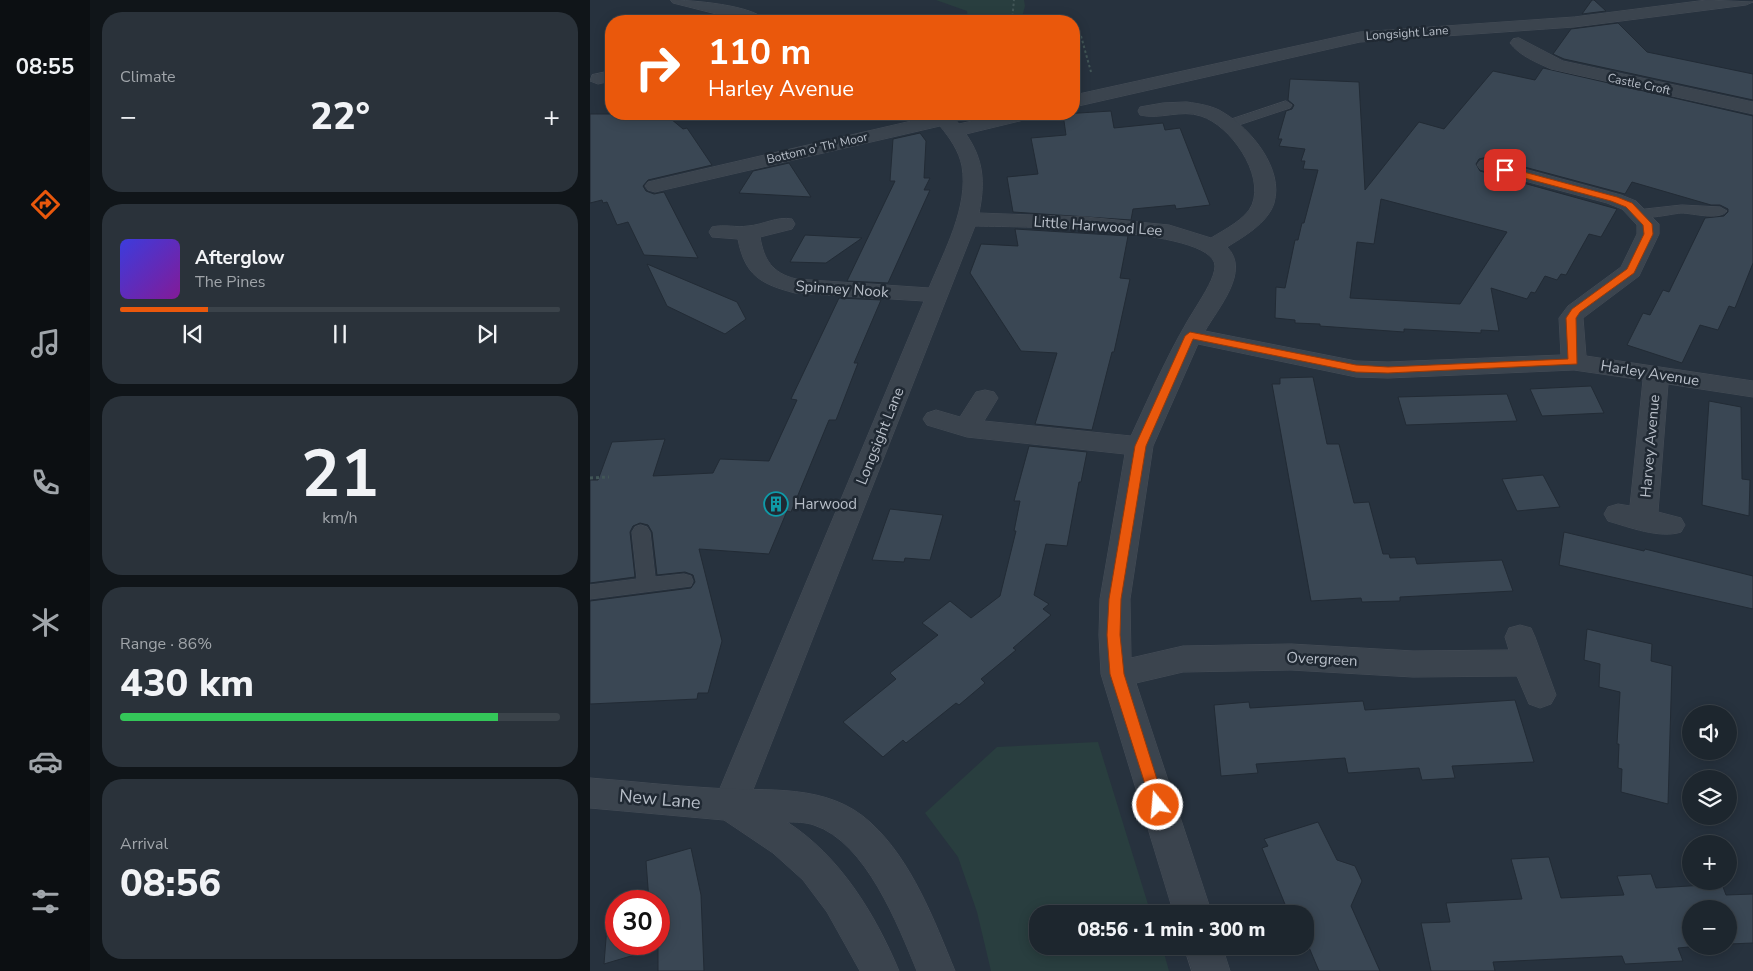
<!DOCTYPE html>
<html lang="en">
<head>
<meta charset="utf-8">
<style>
  body { margin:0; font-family:"Nunito Sans",sans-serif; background:#2a323a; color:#f1f3f6; height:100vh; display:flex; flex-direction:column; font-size:19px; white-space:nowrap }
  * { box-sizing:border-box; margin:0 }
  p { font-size:16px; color:#a0a5aa }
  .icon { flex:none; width:28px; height:28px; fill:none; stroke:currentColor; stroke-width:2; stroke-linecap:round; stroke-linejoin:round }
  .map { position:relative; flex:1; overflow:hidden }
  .details { display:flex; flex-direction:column; gap:12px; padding:12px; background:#101519; width:500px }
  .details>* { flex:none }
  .guide { position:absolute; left:15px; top:15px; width:475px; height:105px; border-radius:20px; box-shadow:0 2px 12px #0003,0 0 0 1px #3b434a; background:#ea580c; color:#fff; overflow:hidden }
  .tools { position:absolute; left:1092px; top:705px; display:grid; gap:10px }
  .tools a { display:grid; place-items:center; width:55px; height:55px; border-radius:50%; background:#1d262e; box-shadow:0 2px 12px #0003,0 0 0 1px #3b434a; font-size:25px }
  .speed { position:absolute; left:15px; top:890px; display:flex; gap:10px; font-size:25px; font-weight:700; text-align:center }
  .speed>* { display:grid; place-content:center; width:65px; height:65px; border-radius:50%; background:#1d262e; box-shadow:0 2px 12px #0003,0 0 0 1px #3b434a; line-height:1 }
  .speed .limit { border:8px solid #d22; background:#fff; color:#111 }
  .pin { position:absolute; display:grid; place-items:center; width:42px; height:42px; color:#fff; margin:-21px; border-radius:10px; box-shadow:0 2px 8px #0006 }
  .me { position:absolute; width:55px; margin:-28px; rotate:343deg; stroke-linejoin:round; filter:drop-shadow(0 0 4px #0008) }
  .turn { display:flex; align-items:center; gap:18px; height:105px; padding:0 20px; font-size:22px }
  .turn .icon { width:65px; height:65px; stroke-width:2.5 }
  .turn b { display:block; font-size:35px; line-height:42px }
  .big { font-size:38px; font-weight:800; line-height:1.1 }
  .details .widget { flex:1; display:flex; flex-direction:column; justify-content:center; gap:8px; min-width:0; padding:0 18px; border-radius:20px; background:#2a323a }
  .details .dial { align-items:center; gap:0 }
  .dial b { font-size:65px; line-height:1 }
  .song { display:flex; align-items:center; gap:15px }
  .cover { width:60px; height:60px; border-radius:8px; background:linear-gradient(135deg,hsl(240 70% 55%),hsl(290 70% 35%)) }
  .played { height:5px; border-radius:2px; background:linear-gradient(90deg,#ea580c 20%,#3b434a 20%) }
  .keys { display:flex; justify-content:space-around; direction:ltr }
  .heat { display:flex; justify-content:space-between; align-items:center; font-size:28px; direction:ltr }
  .charge { height:8px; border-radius:4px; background:linear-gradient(90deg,#34c759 86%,#3b434a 0) }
  .trip { position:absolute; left:439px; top:905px; width:285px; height:50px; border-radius:20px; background:#1d262e; box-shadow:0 2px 12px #0003,0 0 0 1px #3b434a; font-weight:800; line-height:50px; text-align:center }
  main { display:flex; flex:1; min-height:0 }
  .tab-bar { display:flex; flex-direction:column; width:90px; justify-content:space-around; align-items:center; background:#0c0f12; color:#a0a5aa }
  .tab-bar .icon { width:35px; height:35px }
  .tab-bar .on { color:#ea580c }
  .tab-bar b { font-size:22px; color:#f1f3f6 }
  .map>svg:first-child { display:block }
</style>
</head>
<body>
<main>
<nav class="tab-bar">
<b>08:55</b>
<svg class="icon on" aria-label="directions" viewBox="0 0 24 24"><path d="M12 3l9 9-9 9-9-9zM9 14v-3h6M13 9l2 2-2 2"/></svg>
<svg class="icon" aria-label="music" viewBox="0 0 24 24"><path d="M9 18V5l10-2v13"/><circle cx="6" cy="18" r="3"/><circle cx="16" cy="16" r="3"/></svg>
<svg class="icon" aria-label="phone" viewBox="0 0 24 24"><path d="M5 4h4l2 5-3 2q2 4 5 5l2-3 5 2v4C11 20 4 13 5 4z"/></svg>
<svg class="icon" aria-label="climate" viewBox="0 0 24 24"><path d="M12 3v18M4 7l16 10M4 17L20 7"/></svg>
<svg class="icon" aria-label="car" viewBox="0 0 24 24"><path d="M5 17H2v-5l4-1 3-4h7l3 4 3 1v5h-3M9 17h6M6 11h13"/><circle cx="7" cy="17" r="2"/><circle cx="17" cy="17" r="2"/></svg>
<svg class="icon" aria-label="filters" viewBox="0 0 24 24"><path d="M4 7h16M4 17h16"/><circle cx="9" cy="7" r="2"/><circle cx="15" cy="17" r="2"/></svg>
</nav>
<section class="details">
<div class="widget"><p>Climate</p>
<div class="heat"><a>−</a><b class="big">22°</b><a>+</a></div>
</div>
<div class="widget">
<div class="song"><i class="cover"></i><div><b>Afterglow</b><p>The Pines</p></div></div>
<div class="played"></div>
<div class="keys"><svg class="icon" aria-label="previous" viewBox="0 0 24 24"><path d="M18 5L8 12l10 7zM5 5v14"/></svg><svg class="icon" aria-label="pause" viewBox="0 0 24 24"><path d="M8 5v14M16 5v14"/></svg><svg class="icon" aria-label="next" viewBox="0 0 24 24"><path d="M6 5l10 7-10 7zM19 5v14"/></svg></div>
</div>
<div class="widget dial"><b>21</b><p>km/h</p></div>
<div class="widget"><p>Range · 86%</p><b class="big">430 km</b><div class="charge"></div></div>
<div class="widget"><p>Arrival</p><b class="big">08:56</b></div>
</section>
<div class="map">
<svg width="1163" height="971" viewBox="0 0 1163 971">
  <rect width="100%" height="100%" fill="#27323e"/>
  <g fill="#293e3f">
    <path d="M346,0h88l1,6 -4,15h-53l-1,-10z"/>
    <path d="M508,742l53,172h-113v32h124l7,25h-178l-14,-59 -19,-55 -33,-44 72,-66z"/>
  </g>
  <g fill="#3a4754" stroke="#222b35" fill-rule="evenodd">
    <path d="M1002,0h2l12,11 -24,3z"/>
    <path d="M1028,23l29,29 106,22v26l-189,-41 -11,-5 18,-25z"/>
    <path d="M953,68l210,48v147l-18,45 -6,-2 -11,24 -18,-5 -18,38 -55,-18 16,-32 7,2 13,-25 6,2 36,-74 19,-2 4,-4v-3l-8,-4h-9l-79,-23 -7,12 -138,-37 -8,2 -3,5 4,7 137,38 -16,28 -12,-3 -23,41 -5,-1 -4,6 -12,-4 -10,17 -4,-1 -4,7 -36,-11 8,43 -18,-1v3l-77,-4v3l-84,-6v-2l-25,-1v-3l-20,-2 1,-31 9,1 10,-48h3l4,-17h2l14,-53 -15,-1 2,-8h-4l4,-12 -26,-3 3,-7h-4l8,-28 6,-2 2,-4 -6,-5 2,-21 69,3 6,108 54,-68 25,7 49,-58 42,9zM791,199l126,33 -47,72 -110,-6 7,-56 17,2z"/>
    <path d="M521,111l3,17 49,-5 2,7 15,-2 30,77 -34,4 -1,-4 -42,4 -2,11 -118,-8 -6,-35 31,-3 -7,-36 35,-3 -3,-21z"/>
    <path d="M0,114h75l18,15 4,-1 25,37 -64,15 -5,6 3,5 8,3 10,-2 34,66 -54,-3 -16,-33 -11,3 -10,-23 -4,1 -1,-3 -12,3z"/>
    <path d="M330,133l6,8 -2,37h6l-6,12h6l-42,93 -41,-2 48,-100h-5l3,-42z"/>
    <path d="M199,163l22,34 -72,-4 14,-22z"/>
    <path d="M425,229l113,7 -8,42 10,1 -16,73h-2l-20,78 -57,-6 22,-71 -36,-2 -51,-78 11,-29 37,2z"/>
    <path d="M215,235l57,3 -36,25 -36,-1z"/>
    <path d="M57,264l90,38 9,17 -21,15 -58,-28z"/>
    <path d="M249,298l42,2 -27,63h4l-22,57h-7l-38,92 -4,-1 -18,43 -70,-5 23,92 -14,52h-10l-1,6 -107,5v-103l101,-13 4,-6 -2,-7 -8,-3 -28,3 -5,-43 -4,-7 -8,-2 -7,3 -3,6 5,45 -45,6v-103h8l14,-38 53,-3 -12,37 60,-3 7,-14 49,2 28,-61 -6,-1z"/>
    <path d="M723,377l14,67h12l15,59 15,-1 14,52h6l1,4 25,-1 2,7 85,-4 11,31 -113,6v4l-38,1 -1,-4 -50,3 -39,-217h8v-6z"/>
    <path d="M1001,386l13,27 -62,3 -12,-27z"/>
    <path d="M917,394l10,27 -111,4 -8,-28z"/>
    <path d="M1119,401l32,6 1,72 8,1 -1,36 -47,-11z"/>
    <path d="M439,446l58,6 -6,30h-2l-12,64 -21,-2 -12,51 15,9 -6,5 8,6 -38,33 3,2 -35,29 4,4 -26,22 -3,-2 -50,40 -3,-3 -20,17 -40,-35 53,-43 -6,-6 48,-38 -16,-12 28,-22 21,17 29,-22 16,-65h-2l6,-30h-6z"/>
    <path d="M953,475l17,32 -43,4 -15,-32z"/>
    <path d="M300,509l53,6 -13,45 -25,-2 -1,4 -32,-2z"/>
    <path d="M974,532l80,19 1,-2 108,27v33l-194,-44z"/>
    <path d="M997,629l65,15 -1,17 21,5 -4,138 -47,-12 1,-23 -4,-1 1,-24h-2l3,-52 -21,-5 1,-23 -16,-4z"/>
    <path d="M925,700l19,62 -82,4 3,12 -33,2 -3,-12 -71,5 -3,-15 -89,6 2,9 -37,3 -7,-71 35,-3 1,6 113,-7 2,9z"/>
    <path d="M728,822l19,38 18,6 7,15 -11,25 29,65h-61l-14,-33v-24h-16l-27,-66 6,-2 -4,-7z"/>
    <path d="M101,848l10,47 3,76h-46v-23l-54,16 3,-38 9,-3v21h43v-43h-10l-3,-40z"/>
    <path d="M959,857l12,41 63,-3 -7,-19 34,-2 5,14 66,-4 4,11 27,-1v49l-24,1v-35h-38v37h8l-21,2 5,13 -58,3 -3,-8 -129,6 2,9h-64l-10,-48 29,-1 -4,-19 76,-4 -11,-40z"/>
  </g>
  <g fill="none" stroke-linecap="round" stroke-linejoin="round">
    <g stroke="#454d57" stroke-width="1">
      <g id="service">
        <path d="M696,101l6,4 -2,3 -60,20 -6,-4 2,-3z"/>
        <path d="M1092,205l38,2 7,4c-8,10 -34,2 -46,2 -11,1 -43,9 -50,1l7,-4z"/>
        <path d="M51,525l6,2 3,5 5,45 29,-3 7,2 2,5 -2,5 -101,13v-14l47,-6 -5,-47 3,-5z"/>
      </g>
    </g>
    <g stroke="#454d57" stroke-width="1">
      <g id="minor">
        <path d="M81,0c19,0 84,5 95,21h-22l-71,-18z"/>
        <path d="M1117,0l46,2 -7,3 -172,22 -214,15 -286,65v-12l286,-63 214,-15z"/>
        <path d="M929,38l44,23 190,41v12l-202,-45c-15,-7 -31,-13 -41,-26l3,-4z"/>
        <path d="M21,71v10l-13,3 -8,-3 2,-6z"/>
        <path d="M597,102c13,2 27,4 37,11 27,16 60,56 50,90 -6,20 -31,34 -47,44 24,24 -9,61 -22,84l151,30 32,1 173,-7 -2,-37 9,-12 53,-39 16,-33v-9l-15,-16 -15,-6 -127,-34 -3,-4 3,-4 7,-2 134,36 15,6 23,23v10l-20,42 -56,42 3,38 167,25v16l-85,-13 -10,128 23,6 4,7 -4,7c-21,7 -52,-5 -73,-11l-4,-7 4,-7 10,-3 12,2 13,-126 -69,-10 -186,8 -32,-1 -158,-33 -45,102 -23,153 1,59 52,-12 108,-2 122,7 96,-1 -4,-13 4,-9 11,-3 11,3 4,9 21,58 -5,9 -11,4 -11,-4 -12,-28 -104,1 -122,-7 -108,2 -47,11 76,231h-38l-73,-240 -2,-39 1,-36 25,-145 -158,-17 -40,-12 -4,-6 4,-6 9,-3 24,7 16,-25 9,-2 9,2 4,6 -14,23 147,15c21,-45 40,-90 67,-132 6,-10 17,-27 17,-38 -1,-40 -207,-39 -240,-40l-228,579 -5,11 -12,5 -12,-5 -5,-11 211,-504 -129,-8c-34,-9 -50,-17 -57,-54l-26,-2 -3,-5 3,-5c13,-3 24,1 36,-1 15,-1 29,-10 44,-7l3,5 -3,5 -32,8c4,23 12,36 36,42l133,9c15,-37 40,-81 33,-122 -3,-15 -12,-28 -22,-40l-285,66 -7,-2 -3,-4 3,-4 285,-66 -1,-2h19l8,10 43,-10h32l-2,4 -66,16c18,26 19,49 13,79l106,4 84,8 42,13c13,-8 35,-19 41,-33 13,-31 -22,-80 -51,-89 -20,-7 -41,4 -61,-1l-2,-4 2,-4 23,-4z"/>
        <path d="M594,946h38l8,25h-38z"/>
      </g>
    </g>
    <g stroke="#454d57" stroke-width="1">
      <path id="tertiary" d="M0,778c40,3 81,8 121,10 56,4 116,-6 160,35 41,38 63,97 84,148h-38c-19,-46 -51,-129 -103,-146 -9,-3 -18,-3 -27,-3 53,34 88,92 112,149h-39l-33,-59 -24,-32 -30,-27 -49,-33 -134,-12z"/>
    </g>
    <g stroke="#425657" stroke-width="2" stroke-dasharray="2.5 2.5" stroke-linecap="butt">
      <path d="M422,21l2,-21"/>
      <path d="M491,36l10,36"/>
    </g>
    <path stroke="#425657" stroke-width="3" stroke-dasharray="3 3" stroke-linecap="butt" d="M0,478l19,-1"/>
    <use href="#service" fill="#3b444e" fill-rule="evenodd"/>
    <use href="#minor" fill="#3b444e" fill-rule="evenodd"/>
    <use href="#tertiary" fill="#3b444e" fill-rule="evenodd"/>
  </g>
  <path fill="#ea580c" stroke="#983908" d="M915,167l112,30 15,6 20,21 1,10 -19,39 -54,39 -4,6 1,46 -189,9 -32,-1 -163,-33 -47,107 -25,153 -1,36 4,39 41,131 -2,4 -5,2 -5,-2 -43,-135 -3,-39 2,-36 26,-153 50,-110 5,-4 166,33 32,2 180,-8 -2,-41 6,-9 55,-40 17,-35 -1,-9 -17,-18 -15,-6 -109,-29v-4z"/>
  <defs>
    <g id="building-ring" transform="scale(1.25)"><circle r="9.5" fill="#202933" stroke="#0f9aa8" stroke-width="1.5"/><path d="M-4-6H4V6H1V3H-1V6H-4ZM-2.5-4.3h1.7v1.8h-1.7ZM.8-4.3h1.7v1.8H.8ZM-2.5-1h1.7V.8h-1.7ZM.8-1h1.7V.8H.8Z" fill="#0f9aa8"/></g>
  </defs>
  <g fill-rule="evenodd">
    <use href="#building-ring" x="186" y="504"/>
  </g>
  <g text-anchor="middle" stroke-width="5" stroke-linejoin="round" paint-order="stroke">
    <g font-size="12" fill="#b8bfc9" stroke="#202933">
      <text transform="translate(817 33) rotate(-4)" y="4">Longsight Lane</text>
      <text transform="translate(1049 84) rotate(12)" y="4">Castle Croft</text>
      <text transform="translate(227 148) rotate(-13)" y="4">Bottom o' Th' Moor</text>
    </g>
    <g font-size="15" fill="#b8bfc9" stroke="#202933">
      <text transform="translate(508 226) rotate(4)" y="5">Little Harwood Lee</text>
      <text transform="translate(252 289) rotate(4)" y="5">Spinney Nook</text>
      <text transform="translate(1060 373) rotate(9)" y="5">Harley Avenue</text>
      <text transform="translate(290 436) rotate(-68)" y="5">Longsight Lane</text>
      <text transform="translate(1060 446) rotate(-85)" y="5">Harvey Avenue</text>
      <text transform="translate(732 659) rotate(3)" y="5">Overgreen</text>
    </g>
    <g font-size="15" fill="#b8bfc9" stroke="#202933" text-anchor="start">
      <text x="204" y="509">Harwood</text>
    </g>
    <g font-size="18" fill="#b8bfc9" stroke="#202933">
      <text transform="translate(70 799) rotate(5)" y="6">New Lane</text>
    </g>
  </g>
</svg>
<div class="tools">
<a><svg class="icon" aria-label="sound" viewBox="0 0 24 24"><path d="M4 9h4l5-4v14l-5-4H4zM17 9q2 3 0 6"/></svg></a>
<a><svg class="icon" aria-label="layers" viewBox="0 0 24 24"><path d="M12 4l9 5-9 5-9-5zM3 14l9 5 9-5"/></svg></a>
<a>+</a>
<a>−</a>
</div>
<div class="speed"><div class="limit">30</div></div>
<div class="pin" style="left:915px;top:170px;background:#d93025"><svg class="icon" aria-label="arrive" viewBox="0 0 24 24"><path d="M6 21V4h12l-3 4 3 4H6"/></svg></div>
<svg class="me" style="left:568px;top:805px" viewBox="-20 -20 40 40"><circle r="17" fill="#ea580c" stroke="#fff" stroke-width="3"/><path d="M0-11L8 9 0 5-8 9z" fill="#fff"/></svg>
<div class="trip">08:56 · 1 min · 300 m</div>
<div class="guide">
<div class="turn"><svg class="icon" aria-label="right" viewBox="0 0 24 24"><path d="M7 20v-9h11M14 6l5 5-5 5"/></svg><div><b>110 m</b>Harley Avenue</div></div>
</div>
</div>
</main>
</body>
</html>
